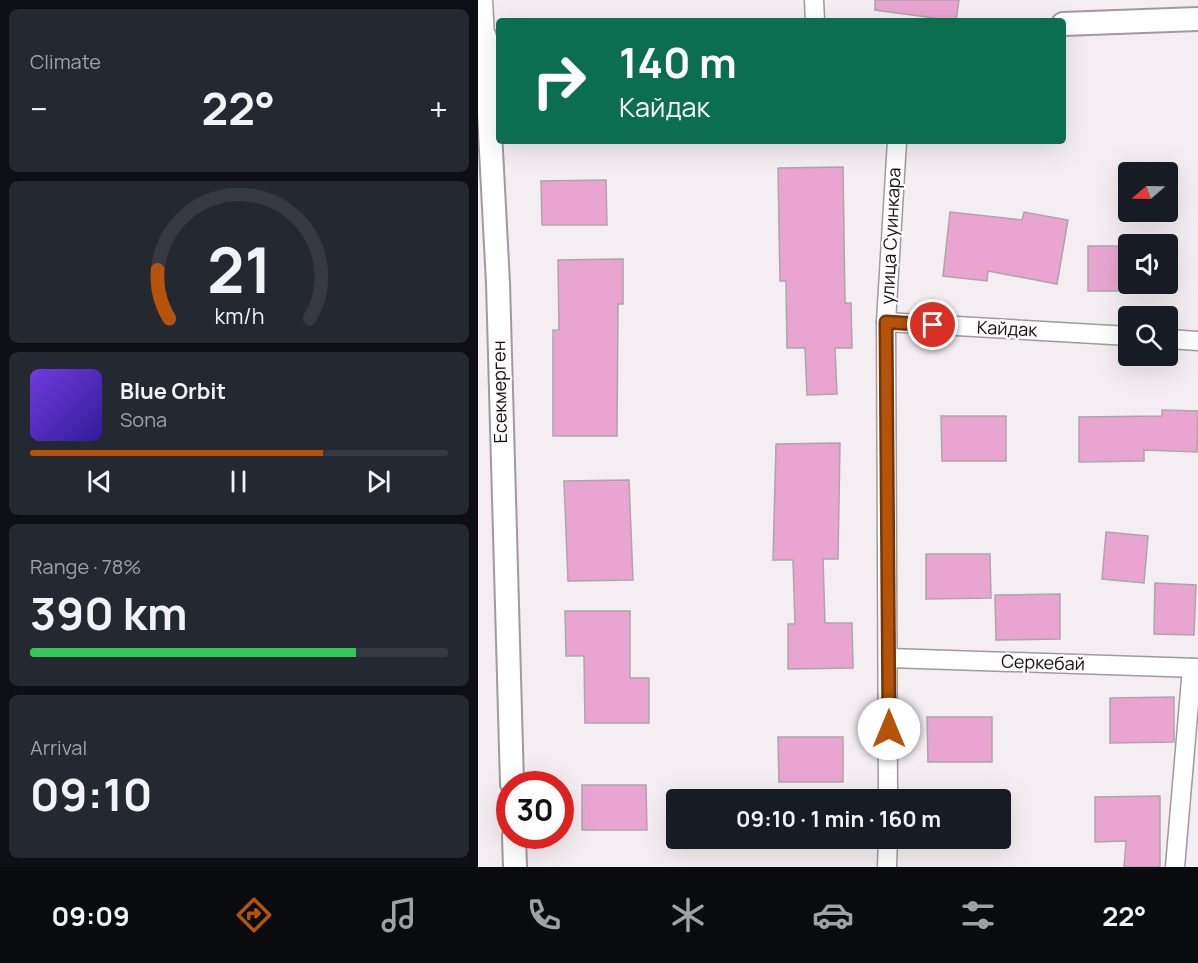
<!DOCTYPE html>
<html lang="en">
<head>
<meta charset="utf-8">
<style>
  body { margin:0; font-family:Manrope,sans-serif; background:#242831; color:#f1f3f6; height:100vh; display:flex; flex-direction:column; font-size:22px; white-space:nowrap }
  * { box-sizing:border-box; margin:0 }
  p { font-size:20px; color:#9ea1a6 }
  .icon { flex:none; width:33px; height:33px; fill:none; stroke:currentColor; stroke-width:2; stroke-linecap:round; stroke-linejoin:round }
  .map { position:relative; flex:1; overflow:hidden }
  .panel { display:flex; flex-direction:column; gap:9px; padding:9px; background:#0d0f14; width:478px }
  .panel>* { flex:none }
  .guide { position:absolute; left:18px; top:18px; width:570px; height:126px; border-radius:6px; box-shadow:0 6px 24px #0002; background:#0b6e4f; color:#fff; overflow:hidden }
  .needle { width:39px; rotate:250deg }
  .controls { position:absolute; left:640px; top:162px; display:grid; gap:12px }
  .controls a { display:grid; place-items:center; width:60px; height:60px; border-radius:6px; background:#171b24; box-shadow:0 6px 24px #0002; font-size:30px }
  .speed { position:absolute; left:18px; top:771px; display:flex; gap:12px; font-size:30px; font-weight:700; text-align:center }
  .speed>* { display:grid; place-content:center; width:78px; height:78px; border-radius:50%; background:#171b24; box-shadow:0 6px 24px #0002; line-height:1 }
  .speed .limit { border:9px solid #d22; background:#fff; color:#111 }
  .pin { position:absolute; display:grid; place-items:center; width:51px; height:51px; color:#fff; margin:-26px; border:3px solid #fff; border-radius:50%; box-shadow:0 2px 6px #0007 }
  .me { position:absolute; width:66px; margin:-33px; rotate:0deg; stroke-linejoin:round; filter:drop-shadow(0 0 4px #0008) }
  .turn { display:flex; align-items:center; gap:21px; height:126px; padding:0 24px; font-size:27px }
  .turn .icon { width:78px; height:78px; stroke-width:2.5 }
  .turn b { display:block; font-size:42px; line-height:51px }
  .big { font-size:45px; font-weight:700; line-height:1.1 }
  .panel .tile { flex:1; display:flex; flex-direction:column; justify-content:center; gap:9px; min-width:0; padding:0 21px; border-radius:9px; background:#242831 }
  .panel .dial { align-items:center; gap:0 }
  .dial svg { height:156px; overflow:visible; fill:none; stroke:#363941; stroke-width:7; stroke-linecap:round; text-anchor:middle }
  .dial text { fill:#f1f3f6; stroke:none }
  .song { display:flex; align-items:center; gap:18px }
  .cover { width:72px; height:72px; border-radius:9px; background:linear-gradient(135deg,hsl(260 70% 55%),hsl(250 70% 35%)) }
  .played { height:6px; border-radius:3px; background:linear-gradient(90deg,#b45309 70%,#363941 70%) }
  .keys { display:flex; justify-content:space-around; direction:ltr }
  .heat { display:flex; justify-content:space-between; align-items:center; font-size:33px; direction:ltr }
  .charge { height:9px; border-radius:4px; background:linear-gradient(90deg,#34c759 78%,#363941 0) }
  .trip { position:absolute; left:188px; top:789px; width:345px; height:60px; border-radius:6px; background:#171b24; box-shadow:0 6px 24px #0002; font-weight:700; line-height:60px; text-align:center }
  .tab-bar { display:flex; height:96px; justify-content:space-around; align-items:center; background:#090b0e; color:#9ea1a6 }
  .tab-bar .icon { width:42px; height:42px }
  .tab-bar .active { color:#b45309 }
  .tab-bar b { font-size:27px; color:#f1f3f6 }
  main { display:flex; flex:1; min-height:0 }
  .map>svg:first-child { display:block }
</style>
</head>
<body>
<main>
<section class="panel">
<div class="tile"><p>Climate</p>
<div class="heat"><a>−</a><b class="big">22°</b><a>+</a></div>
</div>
<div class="tile dial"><svg viewBox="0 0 100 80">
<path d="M14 69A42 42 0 1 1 86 69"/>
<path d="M14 69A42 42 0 0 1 8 44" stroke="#b45309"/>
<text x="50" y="56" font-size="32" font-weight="700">21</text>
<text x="50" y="72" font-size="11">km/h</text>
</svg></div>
<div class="tile">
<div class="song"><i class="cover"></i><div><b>Blue Orbit</b><p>Sona</p></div></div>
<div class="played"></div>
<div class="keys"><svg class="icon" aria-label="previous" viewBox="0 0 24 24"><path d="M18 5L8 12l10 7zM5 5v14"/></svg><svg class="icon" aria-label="pause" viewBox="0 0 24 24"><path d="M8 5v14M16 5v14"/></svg><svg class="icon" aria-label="next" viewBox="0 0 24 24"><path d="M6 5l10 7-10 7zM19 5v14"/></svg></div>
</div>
<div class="tile"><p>Range · 78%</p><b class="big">390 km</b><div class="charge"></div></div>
<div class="tile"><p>Arrival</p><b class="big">09:10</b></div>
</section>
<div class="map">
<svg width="720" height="867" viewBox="0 0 720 867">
  <rect width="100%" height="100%" fill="#f4edf1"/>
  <g fill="#e9a5d0" stroke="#aca5a9" stroke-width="1.5">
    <path d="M397,0h84l-3,21 -81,-11z"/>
    <path d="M365,167l2,136h6l1,45h-17l2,46 -30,1 -2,-47h-18l-1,-67h-6l-2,-113z"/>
    <path d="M128,180l1,45h-65l-1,-44z"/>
    <path d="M472,212l72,8 2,-8 44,8 -11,64 -69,-13 -1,10 -44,-5z"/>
    <rect x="610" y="246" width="41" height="45"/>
    <path d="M145,259v45h-5l-1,132h-64v-106h6l-1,-70z"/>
    <path d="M684,410l36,1 -1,41 -53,-2v11l-65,1v-45l83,-1z"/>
    <path d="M463,416h65v45h-64z"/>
    <path d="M362,443l-2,116h-15l2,64h27l1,45 -65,1v-45h7l-2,-64h-20l3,-116z"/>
    <path d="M151,480l4,100 -65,1 -4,-100z"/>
    <path d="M628,532l42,4 -4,47 -42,-4z"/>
    <path d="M448,554h64l1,44 -65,1z"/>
    <path d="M677,583l41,2 -2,50 -40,-1z"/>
    <path d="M582,594v45l-64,1 -1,-45z"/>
    <path d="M87,611h65v67h19v45h-64l-1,-67h-18z"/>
    <path d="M696,697v45l-64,1v-45z"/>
    <path d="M449,717h65v45h-64z"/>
    <path d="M300,737h65v45h-64z"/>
    <path d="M104,785h64l1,45h-65z"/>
    <path d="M682,796v71h-36l2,-26 -31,1v-45z"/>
  </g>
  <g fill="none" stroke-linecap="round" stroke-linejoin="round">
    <g stroke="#a09a9e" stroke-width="21">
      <g id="minor">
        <path d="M5,0l2,37"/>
        <path d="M336,0l1,21"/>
        <path d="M408,322l243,14"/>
        <path d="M690,339l30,2"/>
        <path d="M411,658l309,10"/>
        <path d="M410,800l-2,-478 11,-181"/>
        <path d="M409,867l1,-29"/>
        <path d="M697,867l17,-199"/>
      </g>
    </g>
    <g stroke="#a09a9e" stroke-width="26">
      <g id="tertiary">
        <path d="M585,24l135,-5"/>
        <path d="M7,37l13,246 14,501"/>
        <path d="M36,836l1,31"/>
      </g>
    </g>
    <use href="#minor" stroke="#fff" stroke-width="18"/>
    <use href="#tertiary" stroke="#fff" stroke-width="22"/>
  </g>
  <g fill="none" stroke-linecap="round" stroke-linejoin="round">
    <g stroke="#753606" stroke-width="15">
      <path id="route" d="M411,729l-3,-407 47,3"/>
    </g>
    <use href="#route" stroke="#b45309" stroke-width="10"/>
  </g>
  <g text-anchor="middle" stroke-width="4.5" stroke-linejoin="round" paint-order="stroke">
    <g font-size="18" fill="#110f10" stroke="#fffcfe">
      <text transform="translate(413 236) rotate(-87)" y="6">улица Суинкара</text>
      <text transform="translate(529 329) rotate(3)" y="6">Кайдак</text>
      <text transform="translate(22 392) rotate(-91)" y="6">Eсекмерген</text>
      <text transform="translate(565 663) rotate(2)" y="6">Серкебай</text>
    </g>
  </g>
</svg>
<div class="controls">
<a><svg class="needle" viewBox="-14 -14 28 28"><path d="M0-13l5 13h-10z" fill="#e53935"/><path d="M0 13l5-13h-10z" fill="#9ea1a6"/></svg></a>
<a><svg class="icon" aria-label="sound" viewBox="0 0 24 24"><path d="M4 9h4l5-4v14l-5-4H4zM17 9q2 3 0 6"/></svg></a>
<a><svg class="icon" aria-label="search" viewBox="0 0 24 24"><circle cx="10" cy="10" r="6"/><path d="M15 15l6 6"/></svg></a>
</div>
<div class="speed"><div class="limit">30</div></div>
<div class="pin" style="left:455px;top:325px;background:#d93025"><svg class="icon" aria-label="arrive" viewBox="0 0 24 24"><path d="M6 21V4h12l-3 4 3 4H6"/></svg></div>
<svg class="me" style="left:411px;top:729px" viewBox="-20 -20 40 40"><circle r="19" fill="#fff"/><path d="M0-13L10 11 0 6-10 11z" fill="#b45309"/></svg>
<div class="trip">09:10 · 1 min · 160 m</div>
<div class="guide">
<div class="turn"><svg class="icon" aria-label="right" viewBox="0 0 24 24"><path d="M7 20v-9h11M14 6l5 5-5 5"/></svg><div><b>140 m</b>Кайдак</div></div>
</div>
</div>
</main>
<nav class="tab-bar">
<b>09:09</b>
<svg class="icon active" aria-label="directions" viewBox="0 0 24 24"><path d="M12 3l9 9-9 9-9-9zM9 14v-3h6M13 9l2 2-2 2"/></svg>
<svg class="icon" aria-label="music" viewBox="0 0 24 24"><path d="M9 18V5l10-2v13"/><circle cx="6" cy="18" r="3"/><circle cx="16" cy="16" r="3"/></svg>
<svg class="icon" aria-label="phone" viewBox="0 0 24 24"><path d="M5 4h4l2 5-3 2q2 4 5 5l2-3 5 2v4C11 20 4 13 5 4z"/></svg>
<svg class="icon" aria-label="climate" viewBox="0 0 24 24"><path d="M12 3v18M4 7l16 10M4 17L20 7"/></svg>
<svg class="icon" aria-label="car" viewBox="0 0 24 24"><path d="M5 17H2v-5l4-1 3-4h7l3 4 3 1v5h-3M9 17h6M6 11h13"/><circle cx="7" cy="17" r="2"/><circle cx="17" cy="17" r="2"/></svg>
<svg class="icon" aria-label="filters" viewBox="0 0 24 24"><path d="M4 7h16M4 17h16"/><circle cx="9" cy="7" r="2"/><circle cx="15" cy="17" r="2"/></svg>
<b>22°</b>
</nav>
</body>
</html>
